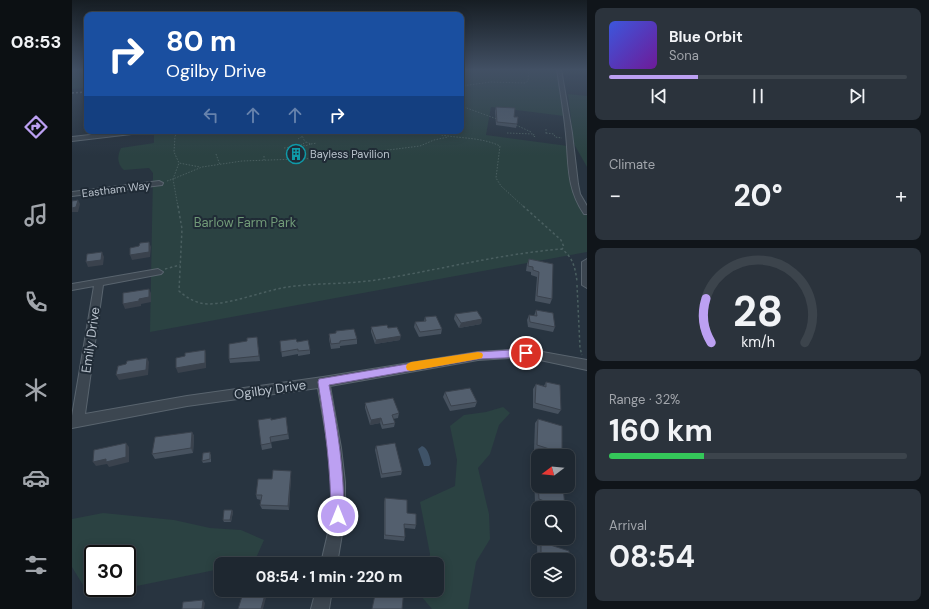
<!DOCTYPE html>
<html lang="en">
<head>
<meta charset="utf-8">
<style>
  body { margin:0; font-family:"DM Sans",sans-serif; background:#2b333c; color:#f1f3f6; height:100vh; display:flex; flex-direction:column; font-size:15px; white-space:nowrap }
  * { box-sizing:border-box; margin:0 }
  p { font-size:13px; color:#a1a5ab }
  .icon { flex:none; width:22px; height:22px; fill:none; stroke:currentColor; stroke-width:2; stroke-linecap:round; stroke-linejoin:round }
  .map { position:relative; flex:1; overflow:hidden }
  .details { display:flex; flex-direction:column; gap:8px; padding:8px; background:#10151a; width:342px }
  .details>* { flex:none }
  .hud { position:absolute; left:12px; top:12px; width:380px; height:122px; border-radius:8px; box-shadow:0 2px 10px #0003,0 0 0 1px #3c444c; background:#1a4fa0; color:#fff; overflow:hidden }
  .needle { width:26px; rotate:254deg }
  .controls { position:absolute; left:459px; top:449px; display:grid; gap:8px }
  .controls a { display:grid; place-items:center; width:44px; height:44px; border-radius:8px; background:#1e2730; box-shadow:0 2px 10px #0003,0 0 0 1px #3c444c; font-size:20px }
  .speed { position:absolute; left:12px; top:545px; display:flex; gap:8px; font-size:20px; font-weight:700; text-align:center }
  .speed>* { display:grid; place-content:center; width:52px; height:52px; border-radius:50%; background:#1e2730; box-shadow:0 2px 10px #0003,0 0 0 1px #3c444c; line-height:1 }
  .speed .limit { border:2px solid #111; border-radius:6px; background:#fff; color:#111 }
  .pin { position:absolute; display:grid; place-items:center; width:34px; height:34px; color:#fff; margin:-17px; border:2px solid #fff; border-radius:50%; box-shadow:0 1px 4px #0007 }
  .me { position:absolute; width:44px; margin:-22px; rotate:0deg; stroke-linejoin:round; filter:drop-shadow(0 0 3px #0008) }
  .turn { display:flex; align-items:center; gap:14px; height:84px; padding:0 16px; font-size:18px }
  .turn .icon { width:52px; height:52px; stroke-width:2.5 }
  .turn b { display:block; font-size:28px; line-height:34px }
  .lanes { display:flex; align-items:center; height:38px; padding:0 16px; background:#0003; justify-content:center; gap:20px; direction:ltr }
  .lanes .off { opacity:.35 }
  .big { font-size:30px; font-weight:700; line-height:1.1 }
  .details .widget { flex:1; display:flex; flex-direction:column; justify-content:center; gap:6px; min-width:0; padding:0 14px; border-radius:8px; background:#2b333c }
  .details .dial { align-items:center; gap:0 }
  .dial svg { height:104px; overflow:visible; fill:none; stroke:#3c444c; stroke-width:7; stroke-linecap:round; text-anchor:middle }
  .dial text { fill:#f1f3f6; stroke:none }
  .song { display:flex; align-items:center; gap:12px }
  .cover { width:48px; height:48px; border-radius:6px; background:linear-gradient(135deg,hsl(230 70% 55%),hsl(280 70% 35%)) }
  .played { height:4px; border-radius:2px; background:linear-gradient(90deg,#bca0f2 30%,#3c444c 30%) }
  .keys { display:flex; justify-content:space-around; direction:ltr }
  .heat { display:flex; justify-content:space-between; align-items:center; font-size:22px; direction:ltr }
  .charge { height:6px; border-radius:3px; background:linear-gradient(90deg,#34c759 32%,#3c444c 0) }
  .trip { position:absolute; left:142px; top:557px; width:230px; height:40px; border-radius:8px; background:#1e2730; box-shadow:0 2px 10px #0003,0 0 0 1px #3c444c; font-weight:700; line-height:40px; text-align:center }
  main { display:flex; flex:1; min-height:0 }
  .menu { display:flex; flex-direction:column; width:72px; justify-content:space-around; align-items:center; background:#0c1013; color:#a1a5ab }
  .menu .icon { width:28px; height:28px }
  .menu .active { color:#bca0f2 }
  .menu b { font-size:18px; color:#f1f3f6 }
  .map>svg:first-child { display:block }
</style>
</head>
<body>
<main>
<nav class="menu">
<b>08:53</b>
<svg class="icon active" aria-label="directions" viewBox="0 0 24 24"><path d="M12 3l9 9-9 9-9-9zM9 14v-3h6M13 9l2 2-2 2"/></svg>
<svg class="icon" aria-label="music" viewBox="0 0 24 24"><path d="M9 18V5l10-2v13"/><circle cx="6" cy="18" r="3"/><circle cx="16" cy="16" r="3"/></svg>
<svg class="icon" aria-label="phone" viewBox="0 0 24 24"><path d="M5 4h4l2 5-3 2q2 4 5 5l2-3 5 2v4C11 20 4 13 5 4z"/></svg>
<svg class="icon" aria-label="climate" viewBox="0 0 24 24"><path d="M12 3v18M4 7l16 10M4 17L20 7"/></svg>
<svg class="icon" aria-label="car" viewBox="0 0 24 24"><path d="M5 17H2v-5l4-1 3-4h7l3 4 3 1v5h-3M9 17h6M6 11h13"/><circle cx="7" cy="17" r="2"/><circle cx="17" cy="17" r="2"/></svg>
<svg class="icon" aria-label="filters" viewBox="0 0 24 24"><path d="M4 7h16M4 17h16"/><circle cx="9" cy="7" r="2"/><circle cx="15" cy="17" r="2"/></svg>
</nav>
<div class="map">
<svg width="515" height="609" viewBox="0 0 515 609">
  <rect width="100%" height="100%" fill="#283440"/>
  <g fill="#2b4242">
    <path d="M0,69h15v19l-15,1z"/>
    <path d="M389,69h96l7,47 -73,-9 -5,28 82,11 1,31 7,23 11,14v38l-437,80 3,-159 -4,-5 -25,2c-7,-6 -7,-14 -3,-22l33,-5v-12h307z"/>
    <path d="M496,94l19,2v71l-13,-23z"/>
    <path d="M431,407l7,6 -11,12 -9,29 -12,14 11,46 1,25 -14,23 -8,47h-36l-11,-13 2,-6h14v-26h-9l2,-10 -10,-52 35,-16 2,-26 -7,-34 14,-11 22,-3z"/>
    <path d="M31,513l71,7 36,8 31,2 23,10 -8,18 -20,6h-15v4l-6,2 -88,18v-34h-34v34h33l-9,2h-31l-14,-23v-48z"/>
  </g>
  <path fill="#3f5368" d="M350,446c6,2 8,11 9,18l-2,2h-5l-6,-17z"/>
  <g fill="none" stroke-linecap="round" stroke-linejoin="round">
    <g stroke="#59646e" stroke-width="2">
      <g id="minor">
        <path d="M485,69h4l11,64 6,51 2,10 7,12v8h-3c-18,-27 -15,-50 -18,-80 -2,-22 -6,-43 -9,-65z"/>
        <path d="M53,131h18l-3,2 -68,8v-4z"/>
        <path d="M87,181l4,2 -1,2 -90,11v-4z"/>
        <path d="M515,259v29l-5,-3v-23z"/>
        <path d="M86,269l5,3 -2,2 -58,11 -18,129 102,-18 136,-19 155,-25 48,-3 61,11v10l-61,-13 -48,3 -148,26 11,62 4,34v34l-8,48h-16c3,-16 8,-32 10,-48 4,-43 -6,-87 -13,-128l-131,18 -115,22v-12l22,-130 -22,4v-6z"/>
        <path d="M244,590h16l-3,19h-18z"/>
      </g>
    </g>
    <g stroke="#4a5f60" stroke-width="1" stroke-dasharray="1.5 1.5" stroke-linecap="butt">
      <path d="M389,86l30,-4 34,1 3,-2 1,-12"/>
      <path d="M389,106l36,13"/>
      <path d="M444,125l15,7"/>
      <path d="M474,129v5"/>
      <path d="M100,131l3,5"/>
      <path d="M108,131l-5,5 -1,16 5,11 21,4"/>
      <path d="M228,131l5,11"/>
      <path d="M355,131c24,9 50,4 73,15l-4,32 5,8 23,21"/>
      <path d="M435,133l27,1 -1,2 3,1"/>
      <path d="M474,133l8,1 1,3 7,1"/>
      <path d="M226,139l5,-3"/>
      <path d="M234,142l5,2 -6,2 -4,-1z"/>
      <path d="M239,144l6,-1"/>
      <path d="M212,148l17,-2"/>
      <path d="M222,151l4,-4"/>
      <path d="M144,154l4,11"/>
      <path d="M192,156v4"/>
      <path d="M95,181l6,-2 6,-16"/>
      <path d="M106,207l-5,-28 29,-12 40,-6 83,-3 95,-12 14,-6 14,-3"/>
    </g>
    <g stroke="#4a5f60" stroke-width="1.5" stroke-dasharray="2.5 2.5" stroke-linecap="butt">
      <path d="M106,206l4,23 -3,62c8,7 18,13 30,13 29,-1 57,-15 86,-18 27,-3 55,-2 81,-6 63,-10 123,-26 186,-31 11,9 13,18 15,32"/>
      <path d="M451,206l38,34 3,7 -2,2"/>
      <path d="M93,269l15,-4"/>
      <path d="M505,285l3,63 2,7"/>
    </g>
    <use href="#minor" fill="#3c4650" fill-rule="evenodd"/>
    <path stroke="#5e6a77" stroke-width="1.5" stroke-dasharray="2 2" stroke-linecap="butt" d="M0,93l15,-1"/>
  </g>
  <g fill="#47525f">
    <path d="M424,107l18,10 3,7 -1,4 -20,-3 -1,-14z"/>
    <path d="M457,259l24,5 -1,35 -2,5 -15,-3 2,-24 -6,-2v-3l-5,-1 1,-7z"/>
    <path d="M464,310l19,17 -2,5 -25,-5 -1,-7 2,-5 5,1z"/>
    <path d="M383,314l27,5 -1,5 -22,4 -5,-9z"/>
    <path d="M353,317l17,12 -1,5 -22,3 -5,-10 1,-5 9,-1z"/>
    <path d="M299,327l17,1 12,12 -25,4 -4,-12z"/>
    <path d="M264,331l21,8v5l-17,2v2l-9,1 -2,-10v-5l7,-1z"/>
    <path d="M185,337l3,24 -30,2 -1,-4 18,-18z"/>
    <path d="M208,341l17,1 13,8v4l-12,2v-2l-16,3z"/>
    <path d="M474,382l15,28 -3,4 -25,-6v-19l3,-5 8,2z"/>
    <path d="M373,392l32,10 -2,5 -25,4 -7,-14z"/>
    <path d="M293,403l34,10 -1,5 -5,1 2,4 -1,4 -12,2 -2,-6 -10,2 -5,-17z"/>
    <path d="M214,417l3,22 -18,3 1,6 -10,2 -1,-5z"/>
    <path d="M466,419l24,34 -2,3h-6l-20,-6 1,-27z"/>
    <path d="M120,432l2,4 -1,17 -38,6 -3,-5z"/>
    <path d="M304,446l26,25 -1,4 -20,3 -6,-28z"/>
    <path d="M139,454v8l-8,1 -1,-2z"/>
    <path d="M465,470l28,38h-24v-3l-6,-2 -1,-28z"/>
    <path d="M219,471v4l-2,35 -27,-1 -2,-4 1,-5 -4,-1 -1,-4 16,-16z"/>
    <path d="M313,498l22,15 9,12 -1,4 -10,-1v9l-1,4 -20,-2v-37z"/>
    <path d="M160,510l1,2 -2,10h-7l-1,-2z"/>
    <path d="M469,542l28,9 2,43 -4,3 -21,-7h22v-30h-30v15l-1,-29z"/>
  </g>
  <g fill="#3a424d">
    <path d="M6,200l2,4 -2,8h-6v-4z"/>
    <path d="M77,242l2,5 -1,10 -18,3 -2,-5z"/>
    <path d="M30,252l2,5 -1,8 -15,2 -2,-5z"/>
    <path d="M77,289l2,4v9l-10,2v2l-16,3 -2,-5 16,-5z"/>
    <path d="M410,319l-1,5 -22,4 2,-5z"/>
    <path d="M329,336l-1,4 -25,4 1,-4z"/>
    <path d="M133,350l1,4v14l-28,5 -2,-5z"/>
    <path d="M75,358l2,4 -1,13 -29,5 -3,-5z"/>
    <path d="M309,418l-1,5 -10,2 1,-5z"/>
    <path d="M120,432l2,4 -1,17 -2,-5z"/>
    <path d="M54,443l3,4v15l-20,5 -2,-3 -11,2 -3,-4z"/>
    <path d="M219,471v4l-2,35 -1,-4z"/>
    <path d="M160,510l1,2 -2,10 -1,-2z"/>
    <path d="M194,591l1,3 -4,15h-2z"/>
    <path d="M131,600l2,3 -1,6h-2z"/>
  </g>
  <g fill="#535f6e" stroke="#3a424d">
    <path d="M424,107l19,1 -1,9h4l-1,7 -20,-2z"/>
    <path d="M6,200l-2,7 -4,1v-7z"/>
    <path d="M77,242v10l-19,3v-7l9,-2 1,-3z"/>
    <path d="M30,252l-1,8 -15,2 1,-8z"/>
    <path d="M457,259l24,5 -1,35 -15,-3 2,-24 -6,-2v-3l-5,-1z"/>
    <path d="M77,289v8l-10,2v2l-16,3v-11z"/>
    <path d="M464,310l17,3 2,14 -25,-5 -1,-7 8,1z"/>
    <path d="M405,311l5,8 -21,4 -6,-9z"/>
    <path d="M364,316l6,13 -22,3 -5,-10 11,-1 -1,-4z"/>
    <path d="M315,325l1,3 9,-1 4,9 -25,4 -5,-13z"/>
    <path d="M282,329l3,10 -17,2v2l-9,1 -2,-10 7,-1v-2z"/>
    <path d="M185,337l2,19 -30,3v-15l18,-3v-3z"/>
    <path d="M224,339l1,3 11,-2 2,10 -12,1v-2l-17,3 -1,-11z"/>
    <path d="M133,350v13l-29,5v-10l9,-2v-3z"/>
    <path d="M75,358l-1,12 -30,5 2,-9 8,-2 1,-3z"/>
    <path d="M474,382l14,3 1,25 -26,-7 1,-19 10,3z"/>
    <path d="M398,388l7,14 -26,4 -6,-14z"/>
    <path d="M321,398l6,15 -7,2 3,8 -12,2 -2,-7 -10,2 -6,-17z"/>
    <path d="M214,417l2,17 -18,3 1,6 -10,2 -3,-25 13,-2v2z"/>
    <path d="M466,419l24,7v27l-25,-8z"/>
    <path d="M120,432l-1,16 -39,6 3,-17z"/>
    <path d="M54,443v14l-20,5v-3l-13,3 1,-12z"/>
    <path d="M323,443l7,28 -20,3 -6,-28z"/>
    <path d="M138,452v7l-8,2 1,-8z"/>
    <path d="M201,470l18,1 -3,35 -28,-1 2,-10h-6l2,-16h14z"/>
    <path d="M465,470h1v16h25l2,22h-20l-1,-7 -5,-2z"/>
    <path d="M313,498l22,2v13l9,1v11l-12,-1 1,13 -20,-2z"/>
    <path d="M152,510h8l-2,10h-7z"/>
    <path d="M469,542l28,9 2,43 -11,-4h8v-30h-27z"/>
    <path d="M172,590l22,1 -5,18h-23z"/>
    <path d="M304,590h28l-2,19h-30z"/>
    <path d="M131,600l-1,9h-20l1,-7z"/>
  </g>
  <linearGradient id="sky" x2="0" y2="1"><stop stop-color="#161d23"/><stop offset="0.45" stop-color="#425064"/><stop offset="1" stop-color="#425064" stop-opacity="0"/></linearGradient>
  <rect width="515" height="155" fill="url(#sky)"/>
  <path fill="#bca0f2" stroke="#7a689d" d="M454,349l3,1 2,3 -2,3 -3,1 -48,2 -149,26c9,44 15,86 15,131l-2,4 -4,2 -5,-2 -2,-4c0,-46 -6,-90 -13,-134l1,-3 159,-27z"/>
  <path fill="#f59e0b" d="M406,352l4,1 1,2 -1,3 -4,1 -67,12 -4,-1 -1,-3 1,-3 4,-2z"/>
  <defs>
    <g id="building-ring" transform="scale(1)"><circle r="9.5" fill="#202b36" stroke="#0f9aa8" stroke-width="1.5"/><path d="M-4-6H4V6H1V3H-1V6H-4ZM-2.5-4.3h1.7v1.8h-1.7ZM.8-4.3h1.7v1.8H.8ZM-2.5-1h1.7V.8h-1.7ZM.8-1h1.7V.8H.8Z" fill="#0f9aa8"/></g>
  </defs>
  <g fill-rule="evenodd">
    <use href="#building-ring" x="224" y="154"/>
  </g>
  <g text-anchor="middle" stroke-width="4" stroke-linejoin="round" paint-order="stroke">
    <g font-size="11" fill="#b8c1cb" stroke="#202b36" text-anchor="start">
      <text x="238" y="158">Bayless Pavilion</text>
    </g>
    <g font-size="11" fill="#b8c1cb" stroke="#202b36">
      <text transform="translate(44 189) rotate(-7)" y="4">Eastham Way</text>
    </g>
    <g font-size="13" fill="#719a78" stroke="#202b36">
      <text x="173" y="227">Barlow Farm Park</text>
    </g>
    <g font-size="13" fill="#b8c1cb" stroke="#202b36">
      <text transform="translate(18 340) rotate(-82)" y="5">Emily Drive</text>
      <text transform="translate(198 389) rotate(-8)" y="5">Ogilby Drive</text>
    </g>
  </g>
</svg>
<div class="controls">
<a><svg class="needle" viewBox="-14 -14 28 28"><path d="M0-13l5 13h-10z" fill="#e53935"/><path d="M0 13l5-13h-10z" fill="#a1a5ab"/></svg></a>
<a><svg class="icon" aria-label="search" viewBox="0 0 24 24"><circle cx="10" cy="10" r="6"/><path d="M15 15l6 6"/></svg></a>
<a><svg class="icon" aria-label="layers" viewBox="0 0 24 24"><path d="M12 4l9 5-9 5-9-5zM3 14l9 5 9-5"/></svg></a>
</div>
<div class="speed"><div class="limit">30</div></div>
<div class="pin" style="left:454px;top:353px;background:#d93025"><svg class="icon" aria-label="arrive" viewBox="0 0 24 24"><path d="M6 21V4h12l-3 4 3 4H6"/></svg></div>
<svg class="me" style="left:266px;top:516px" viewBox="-20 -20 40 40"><circle r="17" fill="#bca0f2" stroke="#fff" stroke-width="3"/><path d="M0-11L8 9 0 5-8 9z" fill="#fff"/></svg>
<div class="trip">08:54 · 1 min · 220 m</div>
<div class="hud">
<div class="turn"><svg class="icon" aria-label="right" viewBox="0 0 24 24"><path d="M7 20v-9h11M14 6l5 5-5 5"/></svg><div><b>80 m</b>Ogilby Drive</div></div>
<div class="lanes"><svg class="icon off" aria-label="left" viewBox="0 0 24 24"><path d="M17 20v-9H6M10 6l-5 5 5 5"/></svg><svg class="icon off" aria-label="ahead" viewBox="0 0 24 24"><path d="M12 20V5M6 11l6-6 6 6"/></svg><svg class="icon off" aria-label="ahead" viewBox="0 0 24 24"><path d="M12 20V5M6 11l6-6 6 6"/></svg><svg class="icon" aria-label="right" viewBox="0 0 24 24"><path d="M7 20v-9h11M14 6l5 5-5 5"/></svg></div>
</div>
</div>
<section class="details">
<div class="widget">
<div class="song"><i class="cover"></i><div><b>Blue Orbit</b><p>Sona</p></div></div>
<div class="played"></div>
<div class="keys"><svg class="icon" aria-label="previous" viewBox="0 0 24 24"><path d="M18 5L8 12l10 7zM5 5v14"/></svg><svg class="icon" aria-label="pause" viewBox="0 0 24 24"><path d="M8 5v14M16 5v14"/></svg><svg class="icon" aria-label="next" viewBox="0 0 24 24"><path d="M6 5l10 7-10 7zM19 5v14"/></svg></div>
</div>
<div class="widget"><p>Climate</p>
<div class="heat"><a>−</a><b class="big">20°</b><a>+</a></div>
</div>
<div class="widget dial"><svg viewBox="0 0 100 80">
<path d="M14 69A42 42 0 1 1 86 69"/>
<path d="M14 69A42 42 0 0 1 10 35" stroke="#bca0f2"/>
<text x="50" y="56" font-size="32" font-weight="700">28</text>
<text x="50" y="72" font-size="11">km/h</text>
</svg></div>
<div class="widget"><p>Range · 32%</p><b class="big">160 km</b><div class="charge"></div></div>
<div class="widget"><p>Arrival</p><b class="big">08:54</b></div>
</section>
</main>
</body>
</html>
